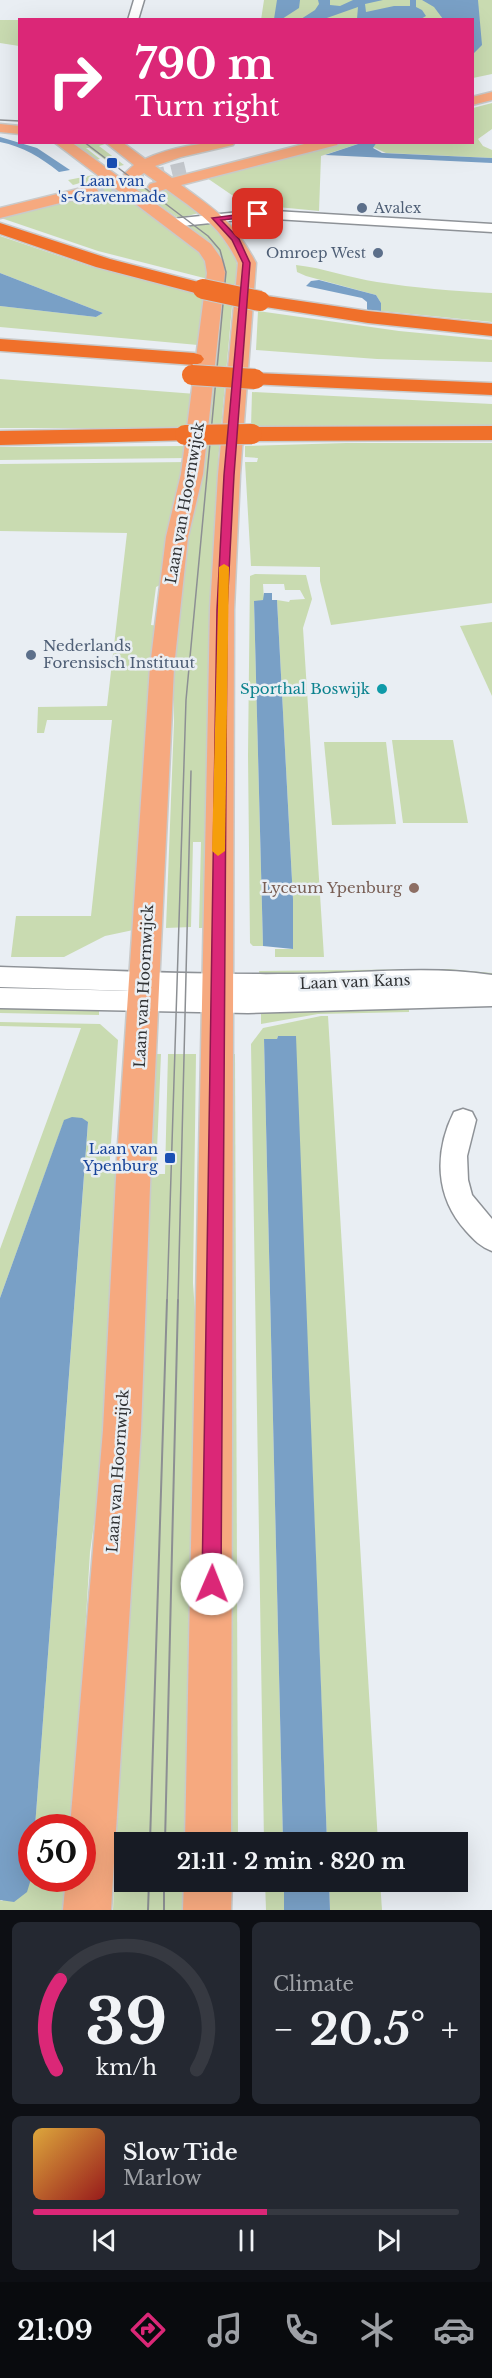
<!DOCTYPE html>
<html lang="en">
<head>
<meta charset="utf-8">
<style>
  body { margin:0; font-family:"Libre Baskerville",serif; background:#242831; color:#f1f3f6; height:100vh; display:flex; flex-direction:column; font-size:22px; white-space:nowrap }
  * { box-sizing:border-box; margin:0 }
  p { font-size:20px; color:#9ea1a6 }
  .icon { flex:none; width:33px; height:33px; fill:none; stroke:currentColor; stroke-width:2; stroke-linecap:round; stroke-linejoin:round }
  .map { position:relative; height:1910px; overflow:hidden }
  .drawer { display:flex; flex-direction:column; gap:12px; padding:12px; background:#0d0f14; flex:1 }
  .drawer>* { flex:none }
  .banner { position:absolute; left:18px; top:18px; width:456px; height:126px; border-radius:0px; box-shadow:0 6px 24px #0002; background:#db2777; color:#fff; overflow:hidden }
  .speed { position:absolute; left:18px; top:1814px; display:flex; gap:12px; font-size:30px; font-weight:700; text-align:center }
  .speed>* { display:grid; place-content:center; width:78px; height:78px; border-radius:50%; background:#171b24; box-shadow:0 6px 24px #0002; line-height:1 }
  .speed .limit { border:9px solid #d22; background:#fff; color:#111 }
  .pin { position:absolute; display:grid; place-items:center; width:51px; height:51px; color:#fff; margin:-26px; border-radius:12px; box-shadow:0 3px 9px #0006 }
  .me { position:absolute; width:66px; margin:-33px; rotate:1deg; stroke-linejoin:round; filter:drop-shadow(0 0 4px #0008) }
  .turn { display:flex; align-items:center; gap:21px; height:126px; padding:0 18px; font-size:27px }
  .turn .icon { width:78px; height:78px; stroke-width:2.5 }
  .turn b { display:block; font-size:42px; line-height:51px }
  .big { font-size:45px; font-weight:700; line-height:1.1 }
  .drawer .widget { flex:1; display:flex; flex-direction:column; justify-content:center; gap:9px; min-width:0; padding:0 21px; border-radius:9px; background:#242831 }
  .drawer .dial { align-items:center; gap:0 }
  .dial svg { height:156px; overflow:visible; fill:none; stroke:#363941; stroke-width:7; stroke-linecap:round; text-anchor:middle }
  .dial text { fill:#f1f3f6; stroke:none }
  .song { display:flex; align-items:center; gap:18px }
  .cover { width:72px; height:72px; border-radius:9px; background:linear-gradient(135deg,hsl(40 70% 55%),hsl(0 70% 35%)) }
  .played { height:6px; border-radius:3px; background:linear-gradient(90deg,#db2777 55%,#363941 55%) }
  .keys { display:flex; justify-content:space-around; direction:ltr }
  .heat { display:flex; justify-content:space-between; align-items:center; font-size:33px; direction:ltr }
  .drawer .tiles { flex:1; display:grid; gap:12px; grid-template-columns:1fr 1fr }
  .widget:last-child { grid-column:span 2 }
  .trip { position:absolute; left:114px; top:1832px; width:354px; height:60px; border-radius:0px; background:#171b24; box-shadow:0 6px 24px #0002; font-weight:700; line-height:60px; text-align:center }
  .tabs { display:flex; height:96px; justify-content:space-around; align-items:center; background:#090b0e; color:#9ea1a6 }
  .tabs .icon { width:42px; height:42px }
  .tabs .on { color:#db2777 }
  .tabs b { font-size:27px; color:#f1f3f6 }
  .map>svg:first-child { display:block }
</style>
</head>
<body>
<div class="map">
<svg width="492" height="1910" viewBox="0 0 492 1910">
  <rect width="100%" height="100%" fill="#e9eef3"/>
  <g fill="#c9dbb1">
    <path d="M264,0h228v74l-19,4 -1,-58h-211z"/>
    <path d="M0,20h19v26l-19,-3z"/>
    <path d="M492,103v26l-14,10 5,7 9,4v8l-106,-5 -13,-6 4,-5h95l1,-34z"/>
    <path d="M70,143h33l2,1 -6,2 25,19 -9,2 -26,-19h-3l14,11 -4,1z"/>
    <path d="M340,143h21l-40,13 -2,55 -74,-7 -38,-26 92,-23z"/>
    <path d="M93,175l14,7 99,75 2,22 -110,-28 -97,-33 92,-25 -13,-10 -7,2 -5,-5z"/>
    <path d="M165,188l34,25 -20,5 -4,-2 -39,-27z"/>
    <path d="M208,221c18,19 33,35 30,63h-4l-16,178 5,1 -15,465h-9l2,-86h-8l-2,85 -25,1 8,-206 -1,-79 49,-368 -38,-51z"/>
    <path d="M0,236l89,30 116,29 -7,50 -198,-18v-21l96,11 7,-4 -103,-40z"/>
    <path d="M296,265c28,3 54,13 81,17 38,6 76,9 115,11v29l-111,-11v-8l-5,-8 -70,-19 -9,-4z"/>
    <path d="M258,311l141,20 93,9v22l-115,-3 -121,-9z"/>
    <path d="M0,379l196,15 -4,34h-192z"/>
    <path d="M252,392l240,12v21l-241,2z"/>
    <path d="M346,443h146v160l-161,22 -11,-44v-14l-69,-1 -6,-104h12l1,-4 -13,-1v-11z"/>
    <path d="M190,446l-1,12 -189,2v-13z"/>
    <path d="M189,462l-25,121 -8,4 -5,38 9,1 -22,303 -33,7 -41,21h-53l5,-41h75l21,-196h-65l-3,13h-7l1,-26 69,-1 20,-173 -127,-2v-67z"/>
    <path d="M255,574l51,1 6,24 -9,29 21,329h-49v-8h18v-50l-16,-299 12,2 1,-2 15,-1 -5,-9h-15l-1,-6h-21l1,16 -10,2 9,344h-10l-3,-3 -2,-188 2,-179z"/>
    <path d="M492,622v74l-32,-70z"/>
    <path d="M392,740h61l15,83h-65z"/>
    <path d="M324,742h62l10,82 -64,1z"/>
    <path d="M447,969l45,4v8l-232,-3 -1,-7z"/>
    <path d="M384,1004l1,6 17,-1 1,-5 6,4v4l-91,2 -57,10v-16z"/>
    <path d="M0,1005l99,2v8l-99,-2z"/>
    <path d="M321,1016h7l50,826h-51l-32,-806h-17l-1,3 -13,1 19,802h-19l-13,-798 12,-16z"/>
    <path d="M0,1022l100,2 18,16 -9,133 15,1 -14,237 -20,141 -17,275h-38l53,-704 -24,-2 -64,177v-49l81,-221 -81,-2z"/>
    <path d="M153,1054h8l-5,120h9l3,-120h28l-3,229 9,129 -5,430h-73v39h73v29h-84z"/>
    <path d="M226,1054h9l3,788h-11z"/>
    <path d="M31,1872l1,6h38l-2,32h-68v-10l2,1 29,-22z"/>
    <path d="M265,1881h19v29h-18z"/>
    <path d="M329,1881h51l2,29h-52z"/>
  </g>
  <g fill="#79a0c6">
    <path d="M277,0h23l-1,8 -17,11h-8z"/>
    <path d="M318,0h12v5l10,1 13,-6h30l-18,4 1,8 28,-6h16v-6h6v7l6,3 4,6 -7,4 -62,-1 1,-12 -34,12h-23l14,-9 4,-6z"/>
    <path d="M422,0h56l4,45 -9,9 -1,-34 -29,-1 -9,-12z"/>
    <path d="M0,137l37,11 33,22 -11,2c-19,-15 -35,-25 -59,-30z"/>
    <path d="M377,142l-4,6 9,5 110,5v5l-167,-8 36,-12z"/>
    <path d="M0,273l103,40 -7,4 -96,-11z"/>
    <path d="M319,280l57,15 5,8v8l-14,-1v-8l-5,-4 -56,-12 5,-5z"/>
    <path d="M264,593h8v7h5l16,299v50l-30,-3 -9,-345 9,-1z"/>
    <path d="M278,1036h18l31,806h-44l-19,-803h13z"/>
    <path d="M72,1117l10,1 6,4 -53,705h-3l-1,52 -4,13 -13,10 -14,-2v-602l64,-178z"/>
    <path d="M284,1881h45l1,29h-46z"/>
  </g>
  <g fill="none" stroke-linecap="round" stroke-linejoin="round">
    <path stroke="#c4c8cd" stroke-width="14" stroke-dasharray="14 7" stroke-linecap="butt" d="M90,191l102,-24"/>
    <g stroke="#8e9297" stroke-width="3">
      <g id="minor">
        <path d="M134,0h10l-6,20h-10z"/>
        <path d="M258,210l234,14v8l-234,-14 -86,9 -7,-4 7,-4z"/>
        <path d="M0,967c97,3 194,8 292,7 67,0 133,-9 200,1v31l-244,7 -248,-5v-20l134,3 -134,-4z"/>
        <path d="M463,1109l9,3 4,8 -9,36 1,24 4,15 20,24v32c-11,-4 -18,-11 -26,-20 -31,-34 -32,-79 -12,-119z"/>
      </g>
    </g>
    <g stroke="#c9caca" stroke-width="3">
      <g id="major">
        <path d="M492,92v8l-20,5v-8z"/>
        <path d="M0,124l20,2v8l-20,-2z"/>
        <path d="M54,142h17l140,102 12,17 2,12 -22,201 -15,63 -14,130 -23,492 -10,271 -30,480h-48l3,-32h16v-51h-12l33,-397 14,-271 33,-492 16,-130 15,-63 26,-201 -2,-12 -6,-9z"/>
        <path d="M105,142h17l23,17c29,-13 59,-17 90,-17l-2,3 -52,12 -26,9 17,12 140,-36h27l-2,3 -156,40c36,26 54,38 75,78l-16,212 -6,135 -3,1232h-46l25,-1232 8,-135 20,-212c-18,-38 -39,-50 -72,-74l-10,3 -6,-2 -2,-3 2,-3 7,-2 -13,-9 -6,4h-12l-2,-3 10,-9z"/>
        <path d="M90,186l6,2 2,3 -2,3 -96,24v-10z"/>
        <path d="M184,1881h48l-1,29h-48z"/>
      </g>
    </g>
    <g stroke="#c9caca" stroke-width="3">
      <g id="highway">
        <path d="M0,223l110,36 100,26 3,4 -3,4 -7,2 -107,-28 -96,-33z"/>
        <path d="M260,295l108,16 124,13v12l-124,-13 -115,-18 -3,-4 3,-4z"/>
        <path d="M0,339l194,14 7,2 3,4 -3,4 -7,2 -194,-14z"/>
        <path d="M255,373l237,10v12l-245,-11 -3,-5 3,-5z"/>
        <path d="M492,426v14l-240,1 -8,-2 -3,-5 3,-5 8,-2z"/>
        <path d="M185,428l8,2 3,5 -3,5 -193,5v-14z"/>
      </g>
    </g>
    <use href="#minor" fill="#fff" fill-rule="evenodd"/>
    <use href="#major" fill="#f6a97f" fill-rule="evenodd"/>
    <use href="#highway" fill="#f0702a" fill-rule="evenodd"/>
    <g stroke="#8c8f93" stroke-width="1.5">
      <path d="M0,120l20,1"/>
      <path d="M84,142l124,94 12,14 6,22 -40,428 -19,602"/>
      <path d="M178,1302l13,-531"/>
    </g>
    <g stroke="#8c8f93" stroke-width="2">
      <path d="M150,1842l17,-542"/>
      <path d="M165,1842l13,-542"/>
      <path d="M164,1881v29"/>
      <path d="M148,1910l1,-29"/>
    </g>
    <g stroke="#c9caca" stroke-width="22" stroke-linecap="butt">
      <g id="highway-bridge">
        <path d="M203,289l57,12"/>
        <path d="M192,375l63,4"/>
        <path d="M185,435l67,-1"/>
      </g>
    </g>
    <use href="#highway-bridge" stroke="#f0702a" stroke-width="20"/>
  </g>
  <path fill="#db2777" stroke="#8e194d" stroke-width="1.5" d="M258,212l3,4 -40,4 18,19 11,24 -16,212 -7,135 -6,974 -3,7 -6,3 -7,-3 -3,-7 15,-974 7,-135 19,-212 -11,-23 -20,-22z"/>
  <path fill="#f59e0b" d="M224,564l5,3 -4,284 -7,5 -6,-5 7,-284z"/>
  <g fill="#1a4fb4" stroke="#e9eef3" stroke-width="2">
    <rect x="106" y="157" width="12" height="12" rx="3"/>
    <rect x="164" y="1152" width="12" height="12" rx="3"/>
  </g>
  <g fill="#5c6f8a" stroke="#e9eef3" stroke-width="2">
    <circle cx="362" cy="208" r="6"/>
    <circle cx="378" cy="253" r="6"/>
    <circle cx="31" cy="655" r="6"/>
  </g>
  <circle fill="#0f9aa8" stroke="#e9eef3" stroke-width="2" cx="382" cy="689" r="6"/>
  <circle fill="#8d6e63" stroke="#e9eef3" stroke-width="2" cx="414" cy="888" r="6"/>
  <g text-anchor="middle" stroke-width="5" stroke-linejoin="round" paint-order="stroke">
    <g font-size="14" fill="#164399" stroke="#e9eef3">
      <text x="112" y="186">Laan van<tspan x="112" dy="16">'s-Gravenmade</tspan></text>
    </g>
    <g font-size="14" fill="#4e5e75" stroke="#e9eef3" text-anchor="start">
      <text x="374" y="213">Avalex</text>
      <text x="366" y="258" text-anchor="end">Omroep West</text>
    </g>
    <g font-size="15" fill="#303234" stroke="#e9eef3">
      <text transform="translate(185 503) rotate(-80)" y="5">Laan van Hoornwijck</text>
      <text transform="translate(355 982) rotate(-2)" y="5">Laan van Kans</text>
      <text transform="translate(144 986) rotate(-87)" y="5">Laan van Hoornwijck</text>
      <text transform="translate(118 1471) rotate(-86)" y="5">Laan van Hoornwijck</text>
    </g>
    <g font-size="15" fill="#4e5e75" stroke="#e9eef3" text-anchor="start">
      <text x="43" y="651">Nederlands<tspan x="43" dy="17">Forensisch Instituut</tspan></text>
    </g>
    <g font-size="15" fill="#0d838f" stroke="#e9eef3" text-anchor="end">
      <text x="370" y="694">Sporthal Boswijk</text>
    </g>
    <g font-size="15" fill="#785e54" stroke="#e9eef3" text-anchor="end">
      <text x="402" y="893">Lyceum Ypenburg</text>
    </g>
    <g font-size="15" fill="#164399" stroke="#e9eef3" text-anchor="end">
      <text x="158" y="1154">Laan van<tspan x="158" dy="17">Ypenburg</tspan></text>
    </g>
  </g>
</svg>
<div class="speed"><div class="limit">50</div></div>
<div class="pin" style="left:258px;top:214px;background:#d93025"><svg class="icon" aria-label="arrive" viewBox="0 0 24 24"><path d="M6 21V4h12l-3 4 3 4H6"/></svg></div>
<svg class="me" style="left:212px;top:1584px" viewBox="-20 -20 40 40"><circle r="19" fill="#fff"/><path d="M0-13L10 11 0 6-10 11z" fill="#db2777"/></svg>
<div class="trip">21:11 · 2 min · 820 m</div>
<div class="banner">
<div class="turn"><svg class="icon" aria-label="right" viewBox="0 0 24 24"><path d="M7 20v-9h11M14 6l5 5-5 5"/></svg><div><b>790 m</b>Turn right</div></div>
</div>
</div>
<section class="drawer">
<div class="tiles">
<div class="widget dial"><svg viewBox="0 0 100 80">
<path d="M14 69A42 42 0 1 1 86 69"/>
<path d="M14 69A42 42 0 0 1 16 23" stroke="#db2777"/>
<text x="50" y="56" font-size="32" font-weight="700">39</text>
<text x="50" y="72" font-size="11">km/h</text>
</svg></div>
<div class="widget"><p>Climate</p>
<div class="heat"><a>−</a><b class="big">20.5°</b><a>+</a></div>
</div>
<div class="widget">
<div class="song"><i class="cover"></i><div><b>Slow Tide</b><p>Marlow</p></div></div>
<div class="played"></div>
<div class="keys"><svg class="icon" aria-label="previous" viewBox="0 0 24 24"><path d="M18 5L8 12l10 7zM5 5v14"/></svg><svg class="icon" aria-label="pause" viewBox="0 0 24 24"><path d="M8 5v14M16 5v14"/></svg><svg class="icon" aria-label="next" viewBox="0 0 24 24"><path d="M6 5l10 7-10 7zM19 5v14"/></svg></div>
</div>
</div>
</section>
<nav class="tabs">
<b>21:09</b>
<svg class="icon on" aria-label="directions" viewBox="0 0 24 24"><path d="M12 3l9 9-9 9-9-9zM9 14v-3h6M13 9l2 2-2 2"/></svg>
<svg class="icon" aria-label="music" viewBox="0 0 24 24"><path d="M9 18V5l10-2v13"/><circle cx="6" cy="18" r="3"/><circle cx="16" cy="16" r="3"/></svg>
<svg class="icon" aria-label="phone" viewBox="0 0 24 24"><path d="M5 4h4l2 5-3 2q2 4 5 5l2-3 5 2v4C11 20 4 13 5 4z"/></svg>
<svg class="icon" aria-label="climate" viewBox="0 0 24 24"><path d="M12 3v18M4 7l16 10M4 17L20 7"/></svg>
<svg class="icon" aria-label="car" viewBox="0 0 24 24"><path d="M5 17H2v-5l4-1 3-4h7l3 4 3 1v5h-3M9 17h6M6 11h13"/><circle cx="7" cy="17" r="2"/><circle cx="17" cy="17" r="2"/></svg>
</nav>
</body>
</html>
